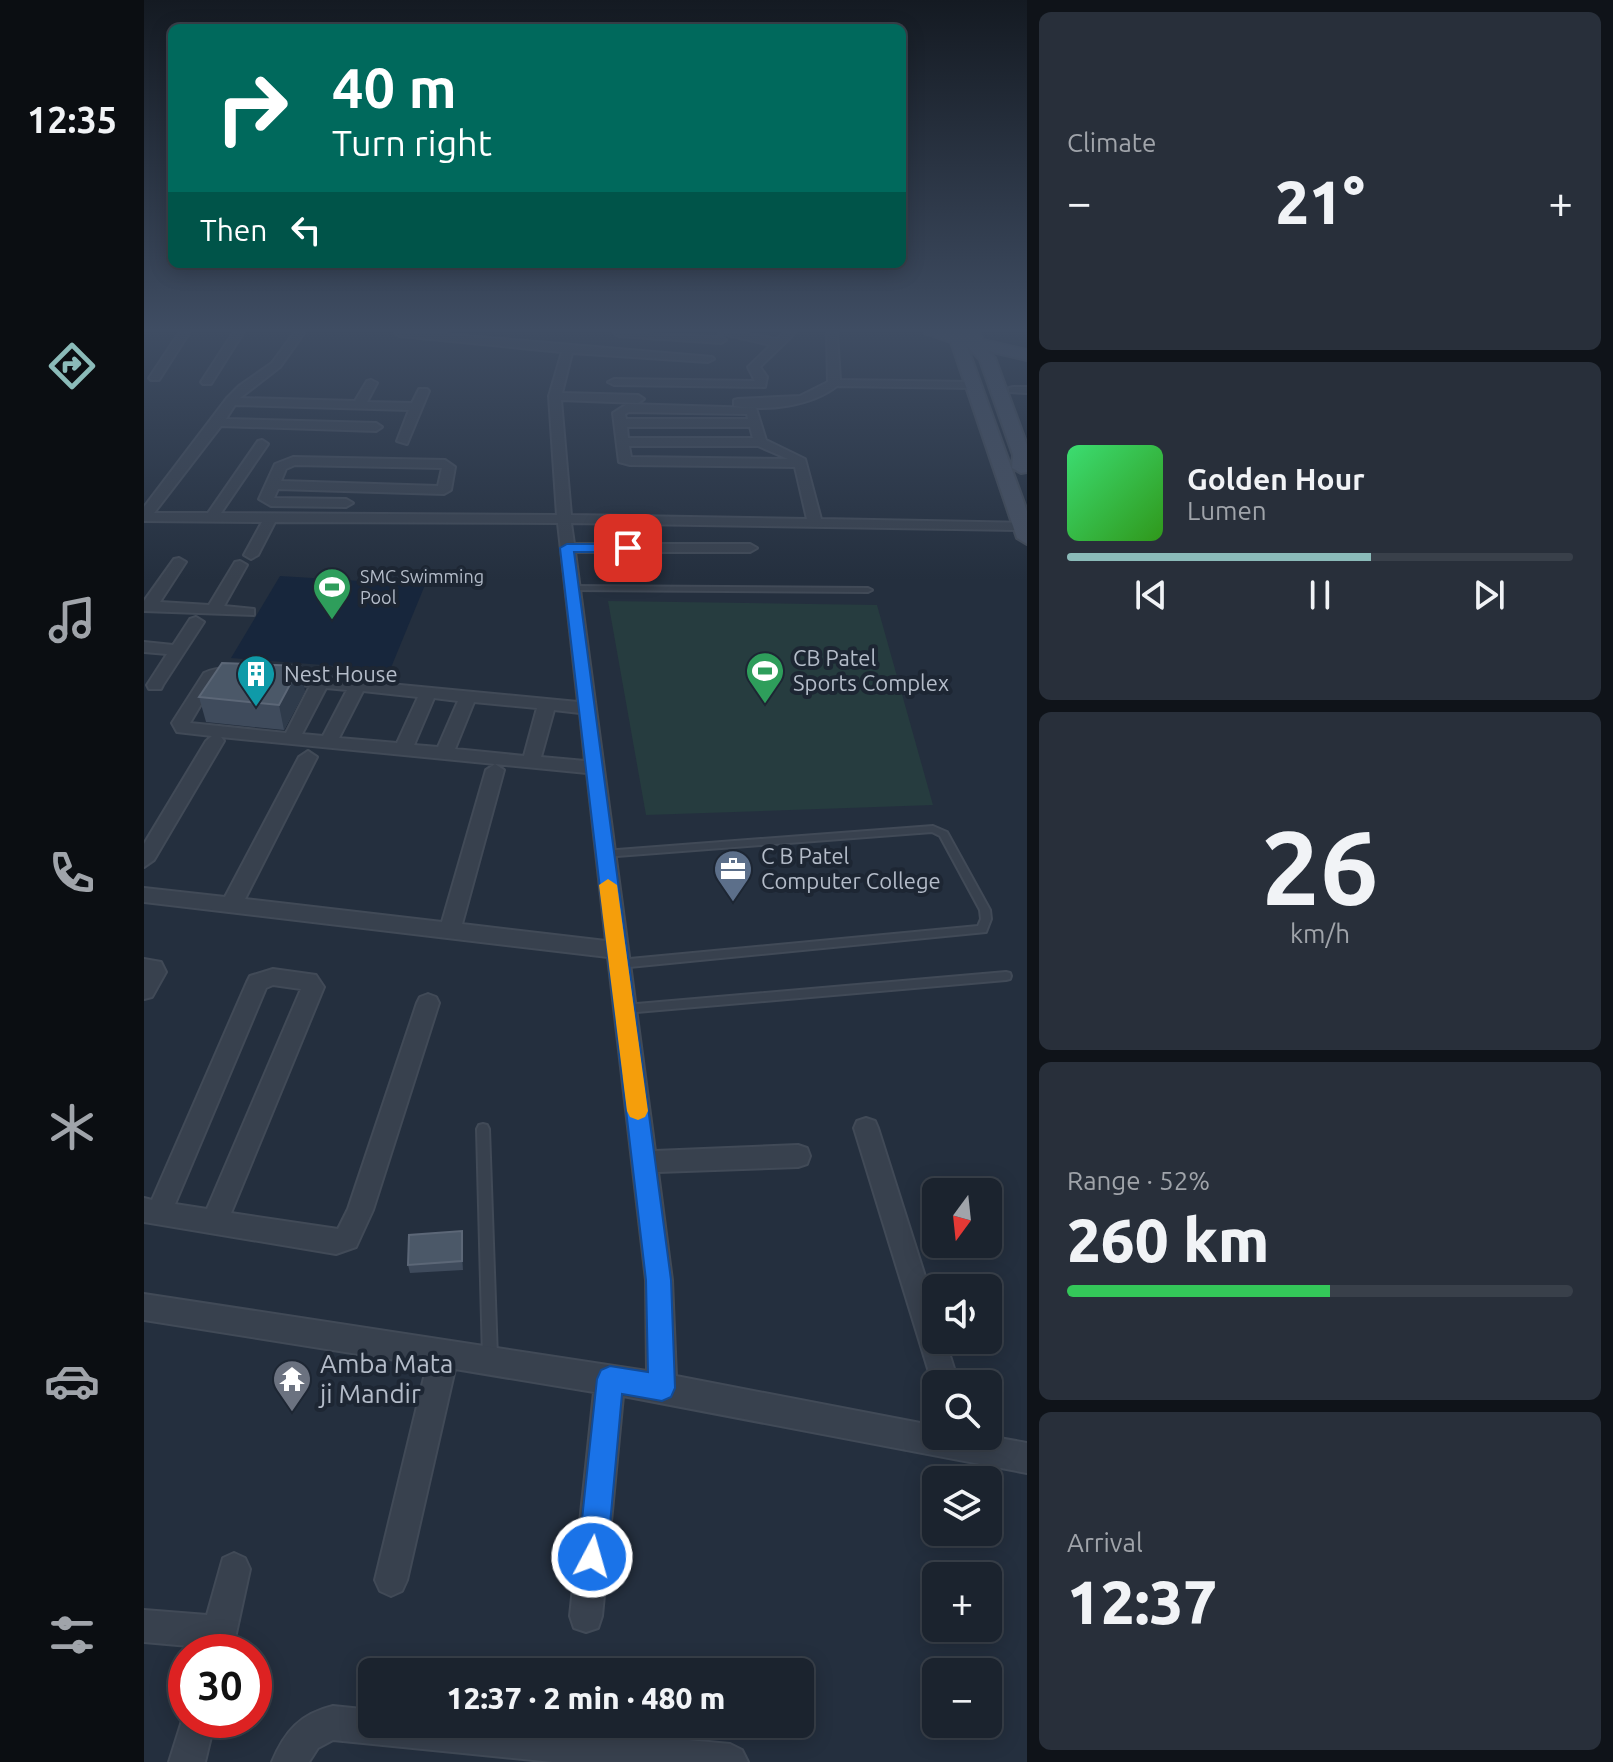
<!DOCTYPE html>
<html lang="en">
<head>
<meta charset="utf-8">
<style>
  body { margin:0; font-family:Ubuntu,sans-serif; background:#282f3a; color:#f1f3f6; height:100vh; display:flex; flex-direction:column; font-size:30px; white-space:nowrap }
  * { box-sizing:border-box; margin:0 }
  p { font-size:26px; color:#a0a4aa }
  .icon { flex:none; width:44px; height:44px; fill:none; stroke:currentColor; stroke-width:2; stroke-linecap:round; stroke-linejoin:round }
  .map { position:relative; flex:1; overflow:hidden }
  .panel { display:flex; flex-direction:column; gap:12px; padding:12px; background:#0f1319; width:586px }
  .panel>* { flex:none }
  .guide { position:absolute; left:24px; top:24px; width:738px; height:244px; border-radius:12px; box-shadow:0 4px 20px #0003,0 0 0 2px #39404a; background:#00695c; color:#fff; overflow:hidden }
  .needle { width:52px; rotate:195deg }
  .controls { position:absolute; left:778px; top:1178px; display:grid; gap:16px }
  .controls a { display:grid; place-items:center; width:80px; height:80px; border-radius:12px; background:#1b232e; box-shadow:0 4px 20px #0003,0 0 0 2px #39404a; font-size:40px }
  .speed { position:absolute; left:24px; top:1634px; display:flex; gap:16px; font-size:40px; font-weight:700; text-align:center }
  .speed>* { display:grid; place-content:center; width:104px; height:104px; border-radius:50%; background:#1b232e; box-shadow:0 4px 20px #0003,0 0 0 2px #39404a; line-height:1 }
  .speed .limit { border:12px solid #d22; background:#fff; color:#111 }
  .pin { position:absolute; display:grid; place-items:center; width:68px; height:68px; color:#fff; margin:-34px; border-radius:16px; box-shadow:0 4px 12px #0006 }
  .me { position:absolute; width:88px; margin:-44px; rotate:6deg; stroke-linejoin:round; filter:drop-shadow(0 0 6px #0008) }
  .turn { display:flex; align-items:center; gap:28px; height:168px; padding:0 32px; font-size:36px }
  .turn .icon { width:104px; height:104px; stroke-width:2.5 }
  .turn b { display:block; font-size:56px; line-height:68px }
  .then { display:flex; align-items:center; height:76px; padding:0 32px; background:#0003; gap:16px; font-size:30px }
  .big { font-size:60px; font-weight:800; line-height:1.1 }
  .panel .tile { flex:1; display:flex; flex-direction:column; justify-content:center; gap:12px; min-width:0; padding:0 28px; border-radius:12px; background:#282f3a }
  .panel .dial { align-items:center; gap:0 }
  .dial b { font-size:104px; line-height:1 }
  .song { display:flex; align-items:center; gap:24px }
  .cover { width:96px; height:96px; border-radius:12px; background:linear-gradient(135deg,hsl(140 70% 55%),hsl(110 70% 35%)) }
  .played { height:8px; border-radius:4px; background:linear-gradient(90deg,#8bbbb9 60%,#39404a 60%) }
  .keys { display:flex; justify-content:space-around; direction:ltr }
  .heat { display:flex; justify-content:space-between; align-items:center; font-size:44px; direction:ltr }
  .charge { height:12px; border-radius:6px; background:linear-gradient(90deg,#34c759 52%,#39404a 0) }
  .trip { position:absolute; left:214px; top:1658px; width:456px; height:80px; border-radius:12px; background:#1b232e; box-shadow:0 4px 20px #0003,0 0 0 2px #39404a; font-weight:800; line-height:80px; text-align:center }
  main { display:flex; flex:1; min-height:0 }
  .tabs { display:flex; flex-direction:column; width:144px; justify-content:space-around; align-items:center; background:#0b0e12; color:#a0a4aa }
  .tabs .icon { width:56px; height:56px }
  .tabs .current { color:#8bbbb9 }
  .tabs b { font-size:36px; color:#f1f3f6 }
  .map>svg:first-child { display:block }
</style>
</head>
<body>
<main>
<nav class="tabs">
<b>12:35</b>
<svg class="icon current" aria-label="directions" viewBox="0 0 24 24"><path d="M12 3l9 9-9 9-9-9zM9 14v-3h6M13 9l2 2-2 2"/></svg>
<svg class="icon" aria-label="music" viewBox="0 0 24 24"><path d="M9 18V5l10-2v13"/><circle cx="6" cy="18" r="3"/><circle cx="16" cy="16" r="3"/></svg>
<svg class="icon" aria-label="phone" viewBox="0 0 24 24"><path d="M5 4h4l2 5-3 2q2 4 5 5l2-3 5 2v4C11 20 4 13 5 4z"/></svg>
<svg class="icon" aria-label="climate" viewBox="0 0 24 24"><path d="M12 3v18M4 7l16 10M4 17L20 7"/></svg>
<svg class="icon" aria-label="car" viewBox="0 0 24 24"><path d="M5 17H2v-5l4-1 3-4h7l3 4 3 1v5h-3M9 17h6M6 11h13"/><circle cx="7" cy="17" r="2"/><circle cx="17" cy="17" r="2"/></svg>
<svg class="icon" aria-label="filters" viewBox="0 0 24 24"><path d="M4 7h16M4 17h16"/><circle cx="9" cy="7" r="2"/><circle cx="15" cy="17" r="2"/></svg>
</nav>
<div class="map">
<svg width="883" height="1762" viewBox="0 0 883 1762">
  <rect width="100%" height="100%" fill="#242f3e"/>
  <path fill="#263c3f" d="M464,601l269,4 56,200 -287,10z"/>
  <path fill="#17263c" d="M136,576l145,9 -35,85 -159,-12z"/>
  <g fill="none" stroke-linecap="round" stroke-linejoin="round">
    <g stroke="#414a57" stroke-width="4">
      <g id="lane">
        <path d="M423,586l301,2 4,2 -4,2 -298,-2 -4,-2z"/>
        <path d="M789,826l14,6 43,78 1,9 -5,13 -367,36 -4,-1 -1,-3 1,-3 4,-1 359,-34 3,-7 -1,-9 -40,-74 -8,-4 -328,25 -5,-3 5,-3z"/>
        <path d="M862,972l4,1 1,3 -1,3 -4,1 -381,33 -4,-1 -2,-3 2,-3 4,-1z"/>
        <path d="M339,1124l4,1 2,4 8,229 -2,5 -5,2 -5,-2 -2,-5 -6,-229 2,-4z"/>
      </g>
    </g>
    <g stroke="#414a57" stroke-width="4">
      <g id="street">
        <path d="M35,333h10l-30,47h-8l-2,-2z"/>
        <path d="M89,333h10l-32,51h-8l-2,-2z"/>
        <path d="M150,333h10l-24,34 -40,31 115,3 12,-20 4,-1 6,3 -10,19 45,1 7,-14h8l2,2 -22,53 -10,-3 12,-31 -174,-5 -9,14 150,4 6,4 -6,4 -155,-5 -67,87h54l50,-72 4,-1 6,4 -47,69 336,2 -8,-119 13,-44 -162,-16 -5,-3h36l281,24 2,2 -6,3 -136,-9 -10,40 76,2 6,4 -6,4 -77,-3 10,115 236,4 -12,-52 -165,-2 -11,-3 -6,-49 14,-9 129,4 10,32 39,19 16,60 206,4v6l-4,1 -452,-7 3,21h176l7,4 -7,4h-175l80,599 143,-6 9,3 3,8 -3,8 -9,3 -140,5 14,108 4,96 260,50v10h52l39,7v30l-404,-77 -21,220 -4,12 -12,4 -12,-4 -4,-12 24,-224 -139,-23 -48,211 -5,11 -11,5 -11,-5 -5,-11 52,-215 -283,-45v-26l503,77 -1,-91 -38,-323 -464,-55v-14l81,9 74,-140 9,-6 9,6 -72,142 197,23 44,-152 9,-6 9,6 -42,154 144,17 -19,-168 -366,-36 3,4 -70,119 -10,7v-23l62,-103 6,-5 -35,-4 -5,-9 32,-50c13,-6 33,-8 43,1l-8,5h-23l-26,44 96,10 24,-47 -41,-4 -2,-4 8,-5 303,29 -20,-179 -283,-1 -17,33 -7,4 -7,-4 18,-33 -118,-1v-14l83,-109 12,-12 33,-23zM485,412l118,2 1,5h-122l-1,-5zM483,427h123l3,11h-125zM485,446h129l30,13 -157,-2zM182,688l21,2 -24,46 -21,-2zM219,691l55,6 -21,46 -58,-5zM290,698l24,3 -20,46 -24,-2zM330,702l63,6 -13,48 -69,-7zM410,710l26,3 5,48 -44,-4z"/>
        <path d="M470,333l107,4 5,3 -5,3 -102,-7z"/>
        <path d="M575,333h23l35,6 7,-6h11l-35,34 7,10 -2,10 -151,-2 -6,-3 6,-3 141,2 -7,-14 23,-22z"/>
        <path d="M683,333h10l3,47 133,2 6,3 -6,3 -136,-2c-27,21 -70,25 -103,20v-6l4,-1 62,-3 28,-14z"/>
        <path d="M869,387h14v6l-18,-1v-4z"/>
        <path d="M149,457l152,3 10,7 -4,23 -7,4 -166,-5 -4,9 72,1 7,4 -7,4 -75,-1 -12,-7 16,-35zM151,465l147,3 -4,18 -157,-5 5,-12z"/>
        <path d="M35,558l7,4 -26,40 49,3 26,-43 5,-1 7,4 -23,41 30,3v6l-110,-4v-10l30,-42z"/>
        <path d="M52,617l8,5 -41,63 -2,4h-12l-2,-4 20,-31 -23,-2v-10l29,3 17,-26z"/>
        <path d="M0,959l17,3 5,10 -14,25 -8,2z"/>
        <path d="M129,969l43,6 8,12 -93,226 107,16 10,-20 69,-206 3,-6 8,-3 8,3 3,6 -66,207 -17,37 -20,7 -192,-32v-24l8,2 95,-218 3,-6zM129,985l28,4 -94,220 -32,-5 91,-216z"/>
        <path d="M722,1118l9,3 3,7 58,183v29h9l14,44h-23v11l-82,-267 3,-7z"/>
        <path d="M90,1553l11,5 5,11 -18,83h-34l2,-5 -56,-5v-32l63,5 16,-57z"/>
        <path d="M189,1706l39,4v14h148l210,20 12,6 6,12h-195l-220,-22 -15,8 -9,14h-37c13,-31 28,-48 61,-56z"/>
        <path d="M42,1708v12h29l-10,42h-36z"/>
      </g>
    </g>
    <g stroke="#414a57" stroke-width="4">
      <path id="secondary" d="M781,333h37l4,3 -1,-3h14l4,7 44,10v10l-39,-9 7,7 32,87v27l-6,1 -9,-5 1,-13 -33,-95 -13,-14 60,165v33l-10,-6 -66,-196z"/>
    </g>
    <use href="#lane" fill="#38414e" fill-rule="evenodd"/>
    <use href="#street" fill="#38414e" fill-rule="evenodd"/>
    <use href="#secondary" fill="#465061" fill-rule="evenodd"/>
  </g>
  <g fill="#3f4b5c">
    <path d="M161,691l-21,39 -78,-8 -7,-25z"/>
    <path d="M318,1231l1,9v30l-53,3 -2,-8z"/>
  </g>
  <g fill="#2f3b4b">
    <path d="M156,666l5,25 -21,39 -5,-25z"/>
    <path d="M318,1231l1,9v30l-1,-9z"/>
  </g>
  <g fill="#4b5868" stroke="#5c6777" stroke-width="2">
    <path d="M78,663l78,3 -21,39 -80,-8z"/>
    <path d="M318,1231v30l-54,4 1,-30z"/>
  </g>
  <linearGradient id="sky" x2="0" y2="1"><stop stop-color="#141a22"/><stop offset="0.57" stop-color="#3f4d63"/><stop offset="1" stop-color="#3f4d63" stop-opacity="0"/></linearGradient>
  <rect width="883" height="580" fill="url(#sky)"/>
  <path fill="#1a73e8" stroke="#114b97" stroke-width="2" d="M423,544h61l6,4 -6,4h-54l97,728 4,108 -4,9 -9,4 -40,-7 -15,163 -4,10 -11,5 -10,-5 -4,-10 19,-178 4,-9 9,-4 38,6 -2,-92 -86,-732z"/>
  <path fill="#f59e0b" d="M464,879l9,6 31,226 -3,6 -7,3 -8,-3 -3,-6 -28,-226z"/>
  <defs>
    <g id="stadium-pin" transform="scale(2)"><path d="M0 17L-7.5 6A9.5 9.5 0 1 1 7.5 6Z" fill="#2e9e5b" stroke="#1d2633"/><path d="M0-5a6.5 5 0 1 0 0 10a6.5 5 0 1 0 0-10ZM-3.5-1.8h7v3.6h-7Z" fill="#fff"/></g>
    <g id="building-pin" transform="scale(2)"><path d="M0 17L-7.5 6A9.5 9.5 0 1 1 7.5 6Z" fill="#0f9aa8" stroke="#1d2633"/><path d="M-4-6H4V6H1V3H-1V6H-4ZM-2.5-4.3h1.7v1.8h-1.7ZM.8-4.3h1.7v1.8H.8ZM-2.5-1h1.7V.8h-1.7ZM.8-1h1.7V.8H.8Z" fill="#fff"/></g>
    <g id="office-pin" transform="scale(2)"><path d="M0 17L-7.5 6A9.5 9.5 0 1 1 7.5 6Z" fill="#5c6f8a" stroke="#1d2633"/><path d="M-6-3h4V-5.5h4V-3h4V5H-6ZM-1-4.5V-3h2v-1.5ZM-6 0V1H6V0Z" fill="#fff"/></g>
    <g id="temple-pin" transform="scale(2)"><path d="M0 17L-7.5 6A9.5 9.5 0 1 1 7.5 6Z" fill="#6b7280" stroke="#1d2633"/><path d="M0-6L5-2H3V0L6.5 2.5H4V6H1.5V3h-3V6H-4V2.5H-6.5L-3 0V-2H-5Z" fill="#fff"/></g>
  </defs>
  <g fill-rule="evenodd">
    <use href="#stadium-pin" x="188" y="587"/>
    <use href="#stadium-pin" x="621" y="671"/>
    <use href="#building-pin" x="112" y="674"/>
    <use href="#office-pin" x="589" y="869"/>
    <use href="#temple-pin" x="148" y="1379"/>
  </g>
  <g text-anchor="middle" stroke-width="8" stroke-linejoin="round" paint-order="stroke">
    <g font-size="18" fill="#b4bcc9" stroke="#1d2633" text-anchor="start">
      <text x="216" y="583">SMC Swimming<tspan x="216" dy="21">Pool</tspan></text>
    </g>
    <g font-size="22" fill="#b4bcc9" stroke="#1d2633" text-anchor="start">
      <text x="649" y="666">CB Patel<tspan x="649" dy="25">Sports Complex</tspan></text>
      <text x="140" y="682">Nest House</text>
      <text x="617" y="864">C B Patel<tspan x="617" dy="25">Computer College</tspan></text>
    </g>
    <g font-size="26" fill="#b4bcc9" stroke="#1d2633" text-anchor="start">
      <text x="176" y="1373">Amba Mata<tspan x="176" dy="30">ji Mandir</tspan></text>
    </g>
  </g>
</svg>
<div class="controls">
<a><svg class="needle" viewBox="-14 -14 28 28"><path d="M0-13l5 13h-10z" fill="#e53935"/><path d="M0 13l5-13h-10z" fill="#a0a4aa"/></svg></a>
<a><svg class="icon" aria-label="sound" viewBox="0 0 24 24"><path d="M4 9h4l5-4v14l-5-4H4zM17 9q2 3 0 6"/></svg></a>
<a><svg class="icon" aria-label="search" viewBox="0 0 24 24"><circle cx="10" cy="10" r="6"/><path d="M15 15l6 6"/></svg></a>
<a><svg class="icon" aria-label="layers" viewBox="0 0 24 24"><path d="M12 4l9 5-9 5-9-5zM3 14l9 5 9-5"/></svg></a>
<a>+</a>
<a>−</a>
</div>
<div class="speed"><div class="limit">30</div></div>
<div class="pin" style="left:484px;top:548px;background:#d93025"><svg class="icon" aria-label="arrive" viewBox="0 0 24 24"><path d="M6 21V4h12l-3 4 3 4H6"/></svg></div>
<svg class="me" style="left:448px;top:1557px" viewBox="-20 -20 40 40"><circle r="17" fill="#1a73e8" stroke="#fff" stroke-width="3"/><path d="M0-11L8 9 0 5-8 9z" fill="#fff"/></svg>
<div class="trip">12:37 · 2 min · 480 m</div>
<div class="guide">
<div class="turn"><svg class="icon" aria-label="right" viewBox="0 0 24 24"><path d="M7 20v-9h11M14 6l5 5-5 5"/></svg><div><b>40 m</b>Turn right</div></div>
<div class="then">Then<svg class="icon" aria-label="left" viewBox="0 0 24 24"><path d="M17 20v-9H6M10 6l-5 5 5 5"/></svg></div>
</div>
</div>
<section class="panel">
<div class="tile"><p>Climate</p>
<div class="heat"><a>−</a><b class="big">21°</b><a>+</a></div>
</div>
<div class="tile">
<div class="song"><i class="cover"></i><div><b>Golden Hour</b><p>Lumen</p></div></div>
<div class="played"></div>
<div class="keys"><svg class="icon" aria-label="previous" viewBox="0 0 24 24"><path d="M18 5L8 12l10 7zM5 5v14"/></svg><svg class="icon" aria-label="pause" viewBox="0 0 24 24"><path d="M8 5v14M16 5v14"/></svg><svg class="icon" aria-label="next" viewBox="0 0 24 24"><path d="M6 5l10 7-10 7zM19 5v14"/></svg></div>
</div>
<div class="tile dial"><b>26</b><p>km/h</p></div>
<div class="tile"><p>Range · 52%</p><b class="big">260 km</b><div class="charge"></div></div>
<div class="tile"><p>Arrival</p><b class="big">12:37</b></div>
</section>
</main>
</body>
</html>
